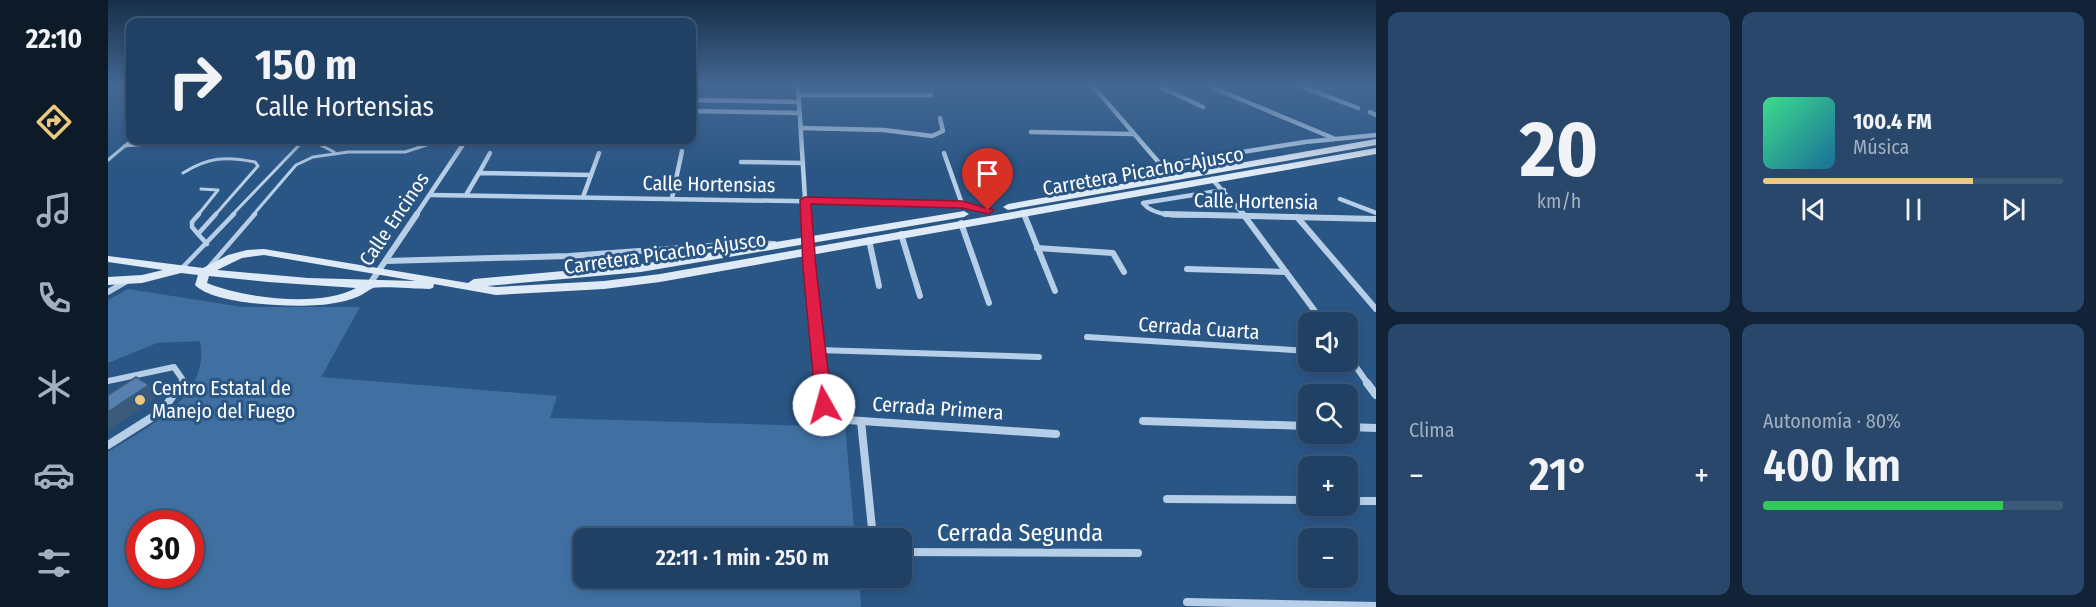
<!DOCTYPE html>
<html lang="es">
<head>
<meta charset="utf-8">
<style>
  body { margin:0; font-family:"Fira Sans Condensed",sans-serif; background:#28476a; color:#f1f3f6; height:100vh; display:flex; flex-direction:column; font-size:22px; white-space:nowrap }
  * { box-sizing:border-box; margin:0 }
  p { font-size:20px; color:#a2afbf }
  .icon { flex:none; width:33px; height:33px; fill:none; stroke:currentColor; stroke-width:2; stroke-linecap:round; stroke-linejoin:round }
  .map { position:relative; flex:1; overflow:hidden }
  .panel { display:flex; flex-direction:column; gap:12px; padding:12px; background:#122337; width:720px }
  .panel>* { flex:none }
  .top-card { position:absolute; left:18px; top:18px; width:570px; height:126px; border-radius:12px; box-shadow:0 3px 9px #0003,0 0 0 2px #3d5978; background:#204064; color:#f1f3f6; overflow:hidden }
  .controls { position:absolute; left:1190px; top:312px; display:grid; gap:12px }
  .controls a { display:grid; place-items:center; width:60px; height:60px; border-radius:12px; background:#204064; box-shadow:0 3px 9px #0003,0 0 0 2px #3d5978; font-size:30px }
  .speed { position:absolute; left:18px; top:510px; display:flex; gap:12px; font-size:30px; font-weight:700; text-align:center }
  .speed>* { display:grid; place-content:center; width:78px; height:78px; border-radius:50%; background:#204064; box-shadow:0 3px 9px #0003,0 0 0 2px #3d5978; line-height:1 }
  .speed .limit { border:9px solid #d22; background:#fff; color:#111 }
  .pin { position:absolute; display:grid; place-items:center; width:51px; height:51px; color:#fff; margin:-62px -26px; border-radius:50% 50% 50% 0; rotate:-45deg; box-shadow:0 0 6px #0007 }
  .pin .icon { rotate:45deg }
  .me { position:absolute; width:66px; margin:-33px; rotate:353deg; stroke-linejoin:round; filter:drop-shadow(0 0 4px #0008) }
  .turn { display:flex; align-items:center; gap:21px; height:126px; padding:0 30px; font-size:27px }
  .turn .icon { width:78px; height:78px; stroke-width:2.5 }
  .turn b { display:block; font-size:42px; line-height:51px }
  .big { font-size:45px; font-weight:600; line-height:1.1 }
  .panel .card { flex:1; display:flex; flex-direction:column; justify-content:center; gap:9px; min-width:0; padding:0 21px; border-radius:12px; background:#28476a }
  .panel .dial { align-items:center; gap:0 }
  .dial b { font-size:78px; line-height:1 }
  .song { display:flex; align-items:center; gap:18px }
  .cover { width:72px; height:72px; border-radius:9px; background:linear-gradient(135deg,hsl(150 70% 55%),hsl(200 70% 35%)) }
  .played { height:6px; border-radius:3px; background:linear-gradient(90deg,#edc97e 70%,#3d5978 70%) }
  .keys { display:flex; justify-content:space-around; direction:ltr }
  .heat { display:flex; justify-content:space-between; align-items:center; font-size:33px; direction:ltr }
  .charge { height:9px; border-radius:4px; background:linear-gradient(90deg,#34c759 80%,#3d5978 0) }
  .panel .tiles { flex:1; display:grid; gap:12px; grid-template-columns:repeat(2,1fr) }
  .trip { position:absolute; left:465px; top:528px; width:339px; height:60px; border-radius:12px; background:#204064; box-shadow:0 3px 9px #0003,0 0 0 2px #3d5978; font-weight:600; line-height:60px; text-align:center }
  main { display:flex; flex:1; min-height:0 }
  .menu { display:flex; flex-direction:column; width:108px; justify-content:space-around; align-items:center; background:#0d1a28; color:#a2afbf }
  .menu .icon { width:42px; height:42px }
  .menu .selected { color:#edc97e }
  .menu b { font-size:27px; color:#f1f3f6 }
  .map>svg:first-child { display:block }
</style>
</head>
<body>
<main>
<nav class="menu">
<b>22:10</b>
<svg class="icon selected" aria-label="directions" viewBox="0 0 24 24"><path d="M12 3l9 9-9 9-9-9zM9 14v-3h6M13 9l2 2-2 2"/></svg>
<svg class="icon" aria-label="music" viewBox="0 0 24 24"><path d="M9 18V5l10-2v13"/><circle cx="6" cy="18" r="3"/><circle cx="16" cy="16" r="3"/></svg>
<svg class="icon" aria-label="phone" viewBox="0 0 24 24"><path d="M5 4h4l2 5-3 2q2 4 5 5l2-3 5 2v4C11 20 4 13 5 4z"/></svg>
<svg class="icon" aria-label="climate" viewBox="0 0 24 24"><path d="M12 3v18M4 7l16 10M4 17L20 7"/></svg>
<svg class="icon" aria-label="car" viewBox="0 0 24 24"><path d="M5 17H2v-5l4-1 3-4h7l3 4 3 1v5h-3M9 17h6M6 11h13"/><circle cx="7" cy="17" r="2"/><circle cx="17" cy="17" r="2"/></svg>
<svg class="icon" aria-label="filters" viewBox="0 0 24 24"><path d="M4 7h16M4 17h16"/><circle cx="9" cy="7" r="2"/><circle cx="15" cy="17" r="2"/></svg>
</nav>
<div class="map">
<svg width="1268" height="607" viewBox="0 0 1268 607">
  <rect width="100%" height="100%" fill="#2a5685"/>
  <path fill="#4070a1" fill-rule="evenodd" d="M20,289l114,18h118l-39,70 236,19 -7,22 295,9 10,111h-271v40h275l2,29h-753v-155c41,-25 103,-55 92,-111l-43,2 -49,20v-63zM32,524h50v50h-50z"/>
  <g fill="none" stroke-linecap="round" stroke-linejoin="round">
    <g stroke="#b6cee7" stroke-width="3">
      <path d="M203,140l23,12"/>
      <path d="M388,140h110"/>
      <path d="M16,146l72,-6"/>
      <path d="M0,160l24,-20"/>
      <path d="M75,173c25,-16 43,-17 72,-11l3,4 -43,49"/>
      <path d="M90,215l20,-25 -17,-1"/>
      <path d="M124,215l72,-75"/>
      <path d="M145,215l43,-50 17,-8 35,-5h57l37,-12"/>
    </g>
    <g stroke="#b6cee7" stroke-width="4.5">
      <path d="M90,234l-6,-7v-5l7,-8"/>
      <path d="M99,244l-9,-10 18,-20"/>
      <path d="M101,267l46,-53"/>
      <path d="M74,268l52,-54"/>
    </g>
    <g stroke="#b6cee7" stroke-width="4.5">
      <path d="M690,86l8,129"/>
      <path d="M985,86l68,79 13,10"/>
      <path d="M1050,86l45,21"/>
      <path d="M1101,86l124,52"/>
      <path d="M1192,86l58,22"/>
      <path d="M691,95h132"/>
      <path d="M584,100l107,2"/>
      <path d="M584,111l108,2"/>
      <path d="M1262,112l6,3"/>
      <path d="M693,128l83,2 48,6 11,-5 -3,-13"/>
      <path d="M923,132l102,2"/>
      <path d="M836,153l18,51"/>
      <path d="M633,162l62,1"/>
      <path d="M1053,165l144,-23 71,-7"/>
      <path d="M371,173l11,-20"/>
      <path d="M1104,179l32,36"/>
      <path d="M322,195l532,9 26,6"/>
      <path d="M358,195l13,-22 112,2"/>
      <path d="M475,197l16,-44"/>
      <path d="M564,198l10,-47"/>
      <path d="M1232,199l36,14"/>
      <path d="M915,212l1,3"/>
      <path d="M308,215l50,-75"/>
      <path d="M1104,215c-19,0 -56,5 -69,-12l81,-13"/>
    </g>
    <g stroke="#b6cee7" stroke-width="6">
      <path d="M698,214l16,170"/>
      <path d="M916,214l31,77"/>
      <path d="M1057,214l211,5"/>
      <path d="M1135,214l80,108"/>
      <path d="M1189,217l79,92"/>
      <path d="M853,223l28,80"/>
      <path d="M793,234l19,62"/>
      <path d="M761,240l10,46"/>
      <path d="M929,248l76,5 11,19"/>
      <path d="M278,261l183,-5 183,-13 22,1"/>
      <path d="M1079,269l99,3"/>
      <path d="M261,285l48,-71"/>
      <path d="M0,292l19,-11"/>
      <path d="M979,337l221,14"/>
      <path d="M710,350l221,7"/>
      <path d="M1239,354l21,30"/>
      <path d="M0,381l66,-14 9,13 -2,4"/>
    </g>
    <g stroke="#b6cee7" stroke-width="8">
      <path d="M714,383c2,23 1,31 25,37l209,14"/>
      <path d="M1259,383l9,12"/>
      <path d="M753,421l12,117"/>
      <path d="M1035,421l165,5"/>
      <path d="M1239,427l29,1"/>
      <path d="M0,445l54,-34 20,-28"/>
      <path d="M1059,499l141,1"/>
      <path d="M1239,501h29"/>
      <path d="M794,552l236,1"/>
      <path d="M1079,602l189,4"/>
    </g>
    <g fill="#dfeaf7" fill-rule="evenodd">
      <path d="M1268,139v6l-368,65 -5,-3 5,-3z"/>
      <path d="M1268,148v6l-716,128 -56,7 -108,6 -62,-11 -1,4 -4,1c-14,0 -43,-3 -56,-1 -5,2 -10,7 -16,9 -7,3 -15,5 -22,6 -29,6 -120,3 -140,-18l3,-10 -17,-2 -39,10 -34,2v-8l34,-2 21,-5 -55,-8v-6l95,12 25,-13 19,-5 17,-1 204,34 6,-4 167,-15 323,-53 5,3 -5,3 -323,55 -154,14 9,1 108,-6 56,-7zM156,255l152,26 -108,-3 -91,-8 25,-12zM101,276l59,6 88,6c-35,20 -113,10 -149,-5z"/>
    </g>
  </g>
  <path fill="#3c5a7a" d="M41,385l10,11 -51,34v-18z"/>
  <path fill="#5681af" stroke="#3c5a7a" stroke-width="1.5" d="M28,377l13,8 -41,27v-17z"/>
  <linearGradient id="sky" x2="0" y2="1"><stop stop-color="#172f49"/><stop offset="0.5" stop-color="#446894"/><stop offset="1" stop-color="#446894" stop-opacity="0"/></linearGradient>
  <rect width="1268" height="171" fill="url(#sky)"/>
  <path fill="#e11d48" stroke="#92132f" stroke-width="1.5" d="M697,197l157,4 32,9 -6,4 -26,-6 -151,-4 5,64 16,137 -8,6 -8,-6 -13,-137 -3,-68z"/>
  <circle fill="#edc97e" stroke="#2a5685" stroke-width="2" cx="32" cy="400" r="6"/>
  <g text-anchor="middle" stroke-width="6" stroke-linejoin="round" paint-order="stroke">
    <g font-size="20" fill="#fff" stroke="#2a5685">
      <text transform="translate(1035 171) rotate(-10)" y="7">Carretera Picacho-Ajusco</text>
      <text transform="translate(601 184) rotate(1)" y="7">Calle Hortensias</text>
      <text transform="translate(1148 201) rotate(1)" y="7">Calle Hortensia</text>
      <text transform="translate(286 219) rotate(-56)" y="7">Calle Encinos</text>
      <text transform="translate(557 253) rotate(-8)" y="7">Carretera Picacho-Ajusco</text>
      <text transform="translate(1091 328) rotate(4)" y="7">Cerrada Cuarta</text>
      <text transform="translate(830 408) rotate(4)" y="7">Cerrada Primera</text>
    </g>
    <g font-size="20" fill="#fff" stroke="#2a5685" text-anchor="start">
      <text x="44" y="395">Centro Estatal de<tspan x="44" dy="23">Manejo del Fuego</tspan></text>
    </g>
    <g font-size="24" fill="#fff" stroke="#2a5685">
      <text x="912" y="541">Cerrada Segunda</text>
    </g>
  </g>
</svg>
<div class="controls">
<a><svg class="icon" aria-label="sound" viewBox="0 0 24 24"><path d="M4 9h4l5-4v14l-5-4H4zM17 9q2 3 0 6"/></svg></a>
<a><svg class="icon" aria-label="search" viewBox="0 0 24 24"><circle cx="10" cy="10" r="6"/><path d="M15 15l6 6"/></svg></a>
<a>+</a>
<a>−</a>
</div>
<div class="speed"><div class="limit">30</div></div>
<div class="pin" style="left:880px;top:210px;background:#d93025"><svg class="icon" aria-label="arrive" viewBox="0 0 24 24"><path d="M6 21V4h12l-3 4 3 4H6"/></svg></div>
<svg class="me" style="left:716px;top:405px" viewBox="-20 -20 40 40"><circle r="19" fill="#fff"/><path d="M0-13L10 11 0 6-10 11z" fill="#e11d48"/></svg>
<div class="trip">22:11 · 1 min · 250 m</div>
<div class="top-card">
<div class="turn"><svg class="icon" aria-label="right" viewBox="0 0 24 24"><path d="M7 20v-9h11M14 6l5 5-5 5"/></svg><div><b>150 m</b>Calle Hortensias</div></div>
</div>
</div>
<section class="panel">
<div class="tiles">
<div class="card dial"><b>20</b><p>km/h</p></div>
<div class="card">
<div class="song"><i class="cover"></i><div><b>100.4 FM</b><p>Música</p></div></div>
<div class="played"></div>
<div class="keys"><svg class="icon" aria-label="previous" viewBox="0 0 24 24"><path d="M18 5L8 12l10 7zM5 5v14"/></svg><svg class="icon" aria-label="pause" viewBox="0 0 24 24"><path d="M8 5v14M16 5v14"/></svg><svg class="icon" aria-label="next" viewBox="0 0 24 24"><path d="M6 5l10 7-10 7zM19 5v14"/></svg></div>
</div>
<div class="card"><p>Clima</p>
<div class="heat"><a>−</a><b class="big">21°</b><a>+</a></div>
</div>
<div class="card"><p>Autonomía · 80%</p><b class="big">400 km</b><div class="charge"></div></div>
</div>
</section>
</main>
</body>
</html>
